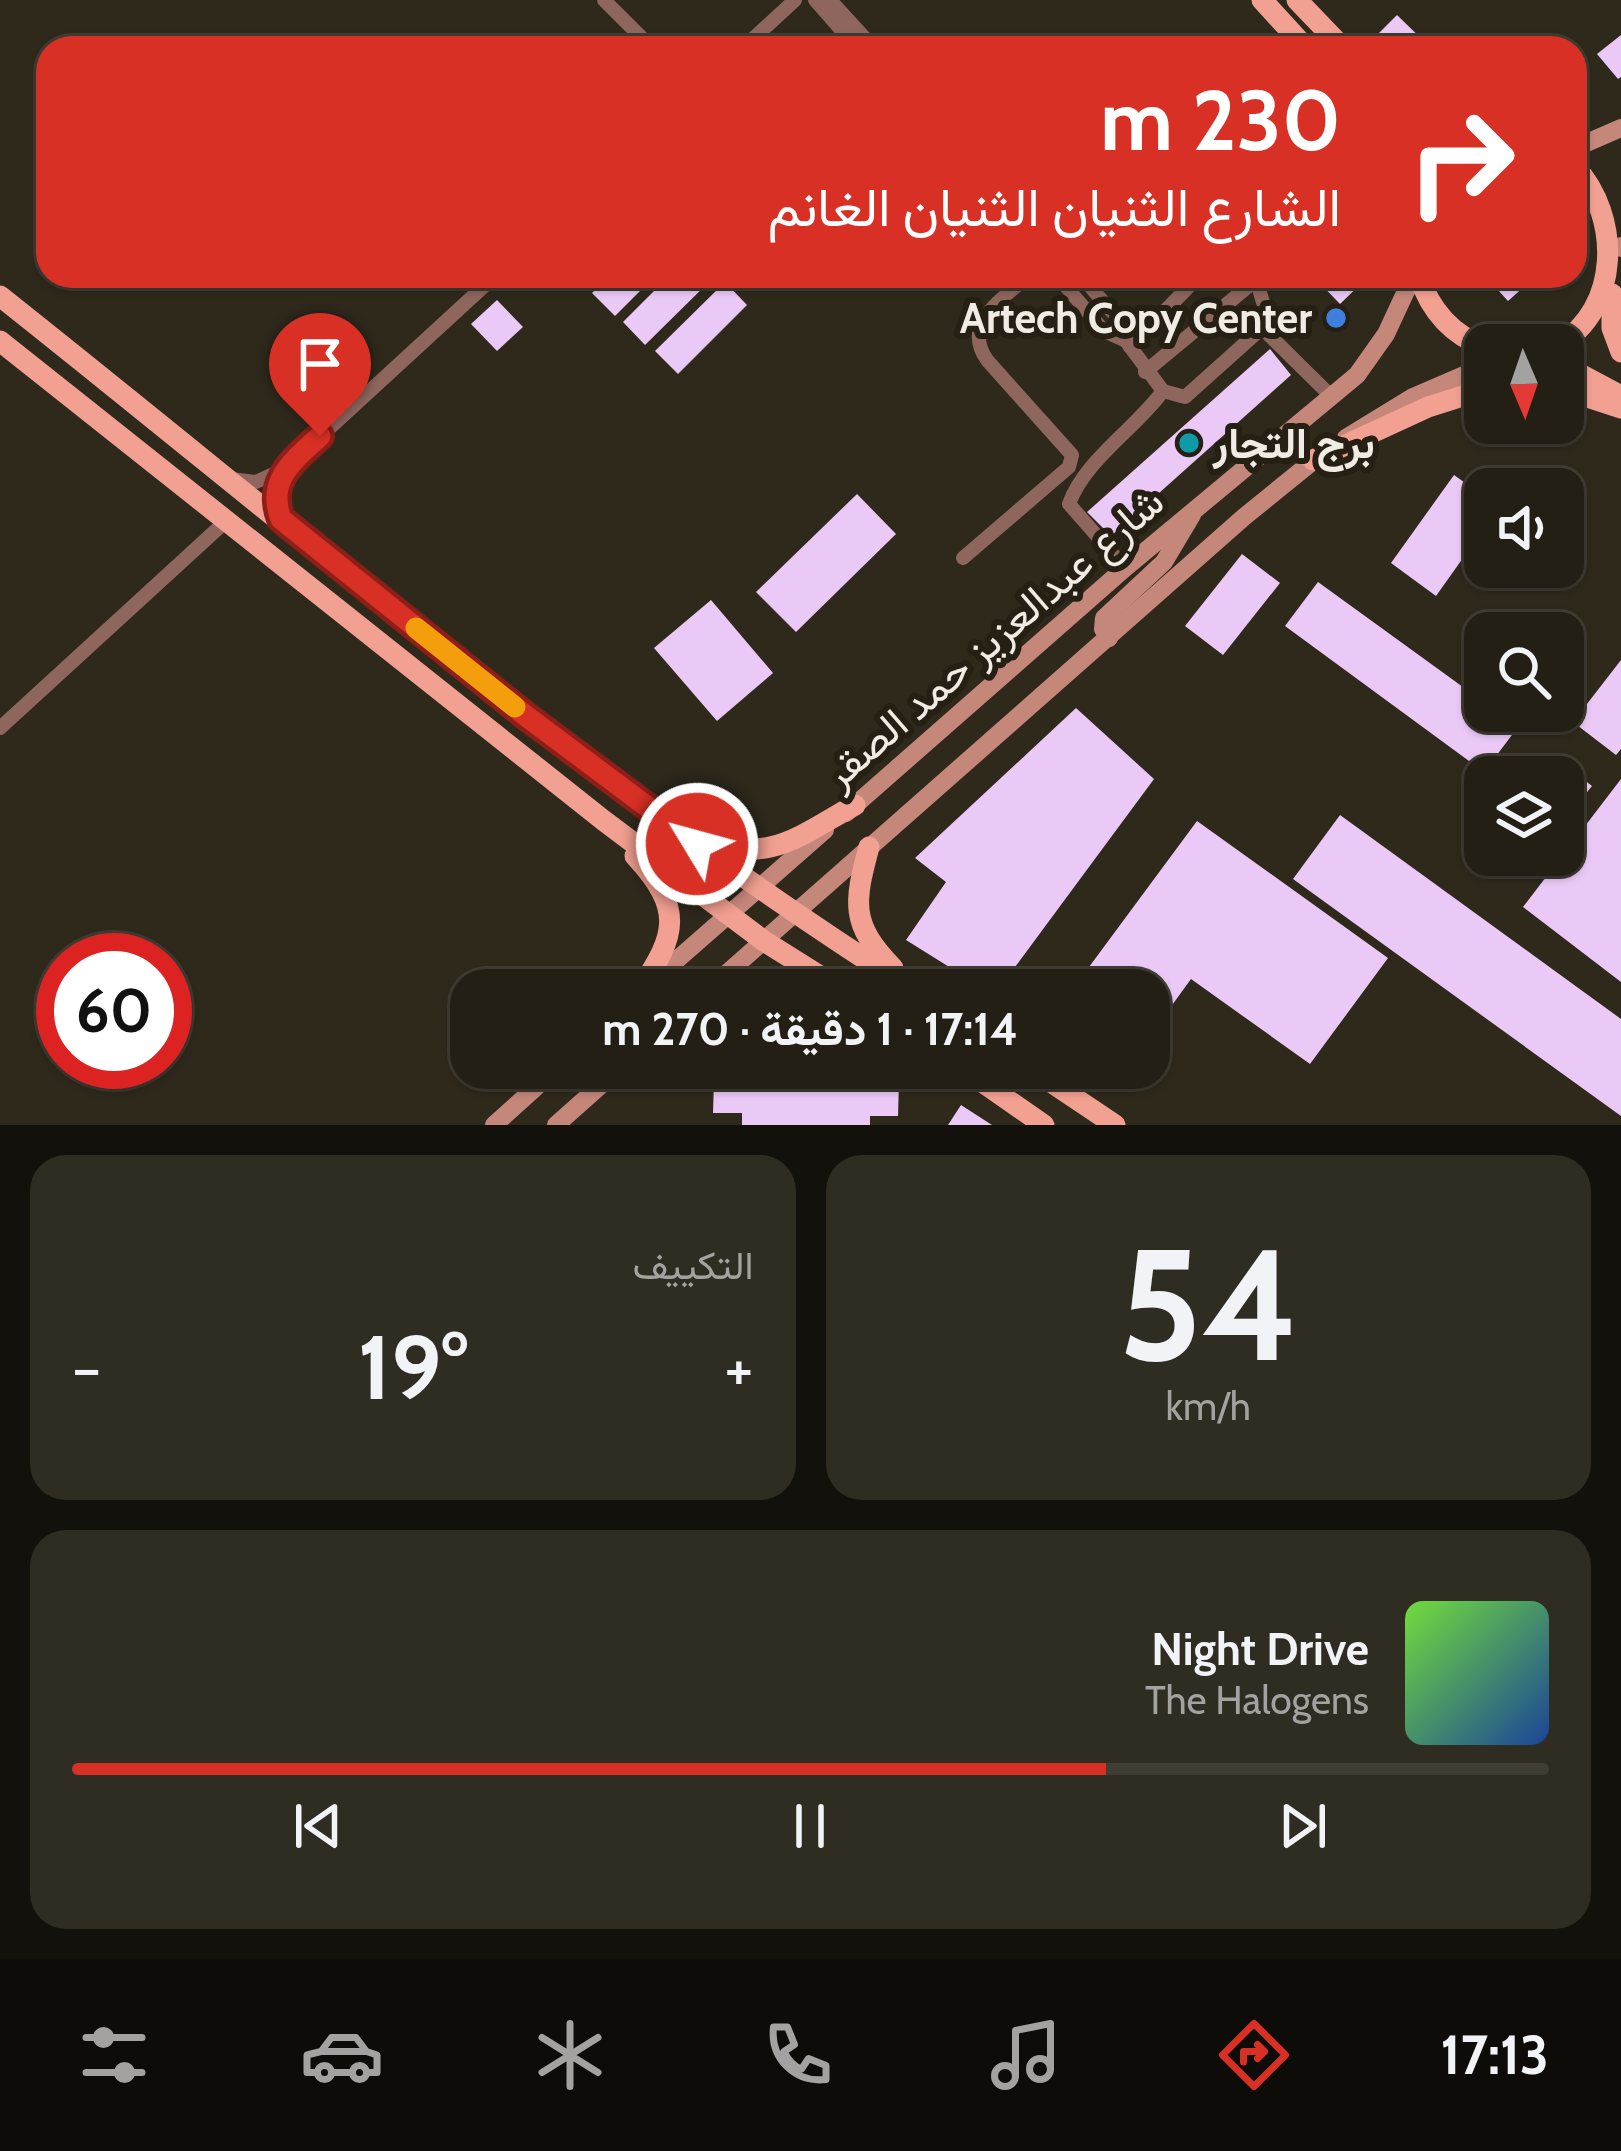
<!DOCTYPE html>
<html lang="ar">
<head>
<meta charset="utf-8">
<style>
  body { margin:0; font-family:Cabin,Vazirmatn,sans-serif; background:#2f2c22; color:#f1f3f6; direction:rtl; height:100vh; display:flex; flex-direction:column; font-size:45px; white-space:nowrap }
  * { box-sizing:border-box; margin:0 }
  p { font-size:39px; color:#a3a2a0 }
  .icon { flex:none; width:66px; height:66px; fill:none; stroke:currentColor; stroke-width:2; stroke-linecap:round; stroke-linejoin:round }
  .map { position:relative; height:1125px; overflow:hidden; direction:ltr }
  .drawer { display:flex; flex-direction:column; gap:30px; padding:30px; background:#13110c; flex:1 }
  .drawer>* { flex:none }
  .banner { position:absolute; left:36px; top:36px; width:1551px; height:252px; border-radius:36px; box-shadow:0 3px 9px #0004,0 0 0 3px #403d34; direction:rtl; background:#d93025; color:#fff; overflow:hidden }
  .needle { width:78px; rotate:178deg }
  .fabs { position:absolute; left:1464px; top:324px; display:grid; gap:24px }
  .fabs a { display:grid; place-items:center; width:120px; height:120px; border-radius:24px; background:#231f15; box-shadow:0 3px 9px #0004,0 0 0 3px #403d34; font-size:60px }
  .speed { position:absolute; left:36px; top:933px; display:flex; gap:24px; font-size:60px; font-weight:700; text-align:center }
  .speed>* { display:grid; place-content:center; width:156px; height:156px; border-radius:50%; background:#231f15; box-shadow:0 3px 9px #0004,0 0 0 3px #403d34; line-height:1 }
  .speed .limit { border:18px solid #d22; background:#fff; color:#111 }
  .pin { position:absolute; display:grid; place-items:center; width:102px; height:102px; color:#fff; margin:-123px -51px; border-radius:50% 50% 50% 0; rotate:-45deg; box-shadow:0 0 12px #0007 }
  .pin .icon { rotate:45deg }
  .me { position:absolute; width:132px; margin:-66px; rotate:307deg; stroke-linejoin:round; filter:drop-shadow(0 0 9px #0008) }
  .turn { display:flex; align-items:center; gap:42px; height:252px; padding:0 48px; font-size:54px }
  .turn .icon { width:156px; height:156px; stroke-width:2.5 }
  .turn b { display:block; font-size:84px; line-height:102px }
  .big { font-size:90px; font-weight:700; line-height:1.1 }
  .drawer .widget { flex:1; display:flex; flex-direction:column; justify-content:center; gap:18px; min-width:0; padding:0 42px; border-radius:36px; background:#2f2c22 }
  .drawer .dial { align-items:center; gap:0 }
  .dial b { font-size:156px; line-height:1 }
  .song { display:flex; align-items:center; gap:36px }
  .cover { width:144px; height:144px; border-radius:18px; background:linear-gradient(135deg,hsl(100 70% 55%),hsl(220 70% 35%)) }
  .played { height:12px; border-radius:6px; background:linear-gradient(90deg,#d93025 70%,#403d34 70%) }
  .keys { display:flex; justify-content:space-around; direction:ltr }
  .heat { display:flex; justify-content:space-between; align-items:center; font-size:66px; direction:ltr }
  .drawer .tiles { flex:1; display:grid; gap:30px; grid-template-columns:1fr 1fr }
  .widget:last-child { grid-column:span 2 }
  .trip { position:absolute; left:450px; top:969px; width:720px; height:120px; border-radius:36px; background:#231f15; box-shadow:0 3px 9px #0004,0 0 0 3px #403d34; font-weight:700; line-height:120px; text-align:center; direction:rtl }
  .tab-bar { display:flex; height:192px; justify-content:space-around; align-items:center; background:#0e0c08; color:#a3a2a0 }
  .tab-bar .icon { width:84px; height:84px }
  .tab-bar .current { color:#d93025 }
  .tab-bar b { font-size:54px; color:#f1f3f6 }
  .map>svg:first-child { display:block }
</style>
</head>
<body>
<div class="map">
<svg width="1621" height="1125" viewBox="0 0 1621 1125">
  <rect width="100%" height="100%" fill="#2f291c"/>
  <g fill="#eac9f6">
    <path d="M1397,15l34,33h-67z"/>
    <path d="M1621,35v42l-3,2 -21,-25z"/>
    <path d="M1575,72h11l-2,43h-9z"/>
    <path d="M609,276h46l-40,40 -23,-23z"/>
    <path d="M669,276h46l-70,69 -22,-23z"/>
    <path d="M1313,276h56l-29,28z"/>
    <path d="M1485,276h51l-28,25z"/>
    <path d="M725,282l22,23 -69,69 -23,-23z"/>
    <path d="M497,300l26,27 -26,24 -26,-27z"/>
    <path d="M1270,349l21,26 -180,161 -24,-24z"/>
    <path d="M1454,475l31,22v30l-49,69 -45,-33z"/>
    <path d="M857,494l39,40 -100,98 -40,-40z"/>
    <path d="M1242,554l38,29 -57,72 -38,-29z"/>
    <path d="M1318,582l167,121v8h11l22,16 -34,45 -199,-146z"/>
    <path d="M711,600l62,73 -56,48 -63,-73z"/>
    <path d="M1621,660v89l-5,6 -43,-33z"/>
    <path d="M1076,708l78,71 -156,211h-12l-80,-50 40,-58 -31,-24z"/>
    <path d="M1550,753l42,33 -29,36v-45h-32z"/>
    <path d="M1621,779v203l-98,-75z"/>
    <path d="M1340,815l281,204v97l-328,-237z"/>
    <path d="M1197,821l191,137 -78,106 -119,-85 -42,58v-47h-77z"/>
    <path d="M714,1079l185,3 -1,34h-28v9h-128v-12h-29z"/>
    <path d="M961,1105l31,20h-44z"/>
  </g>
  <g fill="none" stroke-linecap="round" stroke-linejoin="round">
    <g stroke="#8e665e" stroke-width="14">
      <path d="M604,0l48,48"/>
      <path d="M815,0l42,48"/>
      <path d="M830,0l44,48"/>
      <path d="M743,48l52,-48"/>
      <path d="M1274,48l18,-16"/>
      <path d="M1057,276l47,55 22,10 -6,-20 -39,-45"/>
      <path d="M1262,328l70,69"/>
      <path d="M1126,341l37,50 22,6 77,-69 4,-16 -11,-36"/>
      <path d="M1130,347l69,-71"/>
      <path d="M1145,372l112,-93"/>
      <path d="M231,479l25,3 30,-14 209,-192"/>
      <path d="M281,519l-7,-22 9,-25"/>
      <path d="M963,558l106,-91 3,-12 -85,-95c-26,-37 16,-61 41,-84"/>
      <path d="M1125,568l-56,-64c15,-43 66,-75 94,-113"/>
      <path d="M0,728l225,-206"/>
    </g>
    <g stroke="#c6877b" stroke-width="18">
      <path d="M1575,148l46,-20"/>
      <path d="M1621,248v-2"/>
      <path d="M1346,438l67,-41 72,-31"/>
      <path d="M1109,638l-6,-9 1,-11 60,-56 28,-47"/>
      <path d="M846,813l279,-245 232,-193 29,-41 27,-58"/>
      <path d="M647,986l178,-156"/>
      <path d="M708,990l536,-473 79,-64"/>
      <path d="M494,1125l63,-57"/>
      <path d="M556,1125l64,-57"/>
    </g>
    <g stroke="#f2a091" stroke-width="21">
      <path d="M1262,0l44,48"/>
      <path d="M1297,0l46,48"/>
      <path d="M1419,276c11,34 33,59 66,71"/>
      <path d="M1612,294v34l9,24"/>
      <path d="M0,296c299,237 590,490 913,694"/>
      <path d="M0,341l603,479 161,121 78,49"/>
      <path d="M1558,345c63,-36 63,-129 17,-178"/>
      <path d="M1563,365l58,31"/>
      <path d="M1563,389l58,19"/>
      <path d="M1313,460l115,-53 57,-18"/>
      <path d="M701,837c65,30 98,-1 154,-32"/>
      <path d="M869,847c-15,56 -19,77 24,121"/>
      <path d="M635,856c48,52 43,78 4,134"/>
      <path d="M749,990l30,-6 34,6"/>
      <path d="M962,1068l82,57"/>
      <path d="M1030,1068l85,57"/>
    </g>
  </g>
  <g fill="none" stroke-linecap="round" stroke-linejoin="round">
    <g stroke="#8d1f18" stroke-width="30">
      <path id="route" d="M320,436c-26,24 -54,44 -39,83l245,197 171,128"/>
    </g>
    <use href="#route" stroke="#d93025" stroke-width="21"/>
    <path stroke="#f59e0b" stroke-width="21" d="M416,628l99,79"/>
  </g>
  <circle fill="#3f7fe0" stroke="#252013" stroke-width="4.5" cx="1336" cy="318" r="12"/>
  <circle fill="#0f9aa8" stroke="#252013" stroke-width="4.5" cx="1189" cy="443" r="12"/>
  <g text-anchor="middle" stroke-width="12" stroke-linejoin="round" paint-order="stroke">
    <g font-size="42" font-weight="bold" fill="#f0ece4" stroke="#252013" text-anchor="end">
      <text x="1312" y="333">Artech Copy Center</text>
      <text x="1213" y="458" text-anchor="start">برج التجار</text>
    </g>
    <g font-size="42" fill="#f0ece4" stroke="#252013">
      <text transform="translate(993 637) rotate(-41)" y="15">شارع عبدالعزيز حمد الصقر</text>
    </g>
  </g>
</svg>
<div class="fabs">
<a><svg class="needle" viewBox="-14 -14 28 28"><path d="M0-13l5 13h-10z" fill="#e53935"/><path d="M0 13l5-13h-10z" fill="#a3a2a0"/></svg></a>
<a><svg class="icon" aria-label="sound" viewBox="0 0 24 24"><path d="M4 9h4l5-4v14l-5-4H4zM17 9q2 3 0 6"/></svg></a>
<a><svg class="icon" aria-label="search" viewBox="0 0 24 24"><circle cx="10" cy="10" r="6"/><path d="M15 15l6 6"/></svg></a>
<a><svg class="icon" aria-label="layers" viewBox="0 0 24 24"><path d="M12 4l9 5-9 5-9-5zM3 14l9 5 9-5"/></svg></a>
</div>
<div class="speed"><div class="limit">60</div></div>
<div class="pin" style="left:320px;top:436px;background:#d93025"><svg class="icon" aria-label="arrive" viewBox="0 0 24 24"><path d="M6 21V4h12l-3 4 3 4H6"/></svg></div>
<svg class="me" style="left:697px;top:844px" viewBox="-20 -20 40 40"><circle r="17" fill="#d93025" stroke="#fff" stroke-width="3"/><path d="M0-11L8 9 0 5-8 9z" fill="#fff"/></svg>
<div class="trip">17:14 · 1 دقيقة · 270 m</div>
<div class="banner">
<div class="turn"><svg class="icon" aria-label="right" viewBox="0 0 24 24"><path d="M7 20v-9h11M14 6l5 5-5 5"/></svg><div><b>230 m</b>الشارع الثنيان الثنيان الغانم</div></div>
</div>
</div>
<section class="drawer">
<div class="tiles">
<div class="widget dial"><b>54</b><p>km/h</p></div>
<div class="widget"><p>التكييف</p>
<div class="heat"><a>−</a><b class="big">19°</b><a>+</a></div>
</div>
<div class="widget">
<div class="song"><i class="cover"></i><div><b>Night Drive</b><p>The Halogens</p></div></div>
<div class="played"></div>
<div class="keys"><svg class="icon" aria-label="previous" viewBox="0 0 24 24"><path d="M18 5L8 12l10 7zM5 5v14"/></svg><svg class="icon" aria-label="pause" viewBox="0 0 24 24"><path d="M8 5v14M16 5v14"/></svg><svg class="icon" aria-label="next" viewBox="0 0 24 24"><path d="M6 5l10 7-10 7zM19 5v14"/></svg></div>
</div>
</div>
</section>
<nav class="tab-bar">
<b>17:13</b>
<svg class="icon current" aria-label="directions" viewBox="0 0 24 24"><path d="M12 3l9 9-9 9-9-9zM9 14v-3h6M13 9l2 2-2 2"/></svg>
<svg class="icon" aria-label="music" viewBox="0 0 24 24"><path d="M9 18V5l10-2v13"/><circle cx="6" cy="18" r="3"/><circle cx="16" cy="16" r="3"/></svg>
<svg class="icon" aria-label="phone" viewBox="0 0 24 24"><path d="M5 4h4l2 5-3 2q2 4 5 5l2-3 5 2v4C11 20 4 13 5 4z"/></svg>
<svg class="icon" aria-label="climate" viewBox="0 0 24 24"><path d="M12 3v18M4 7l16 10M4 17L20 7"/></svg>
<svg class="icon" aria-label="car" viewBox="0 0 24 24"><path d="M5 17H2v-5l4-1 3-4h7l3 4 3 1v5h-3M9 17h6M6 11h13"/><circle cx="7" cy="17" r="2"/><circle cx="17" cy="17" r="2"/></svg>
<svg class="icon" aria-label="filters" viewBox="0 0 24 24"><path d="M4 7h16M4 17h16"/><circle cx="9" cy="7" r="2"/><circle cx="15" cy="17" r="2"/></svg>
</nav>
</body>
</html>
